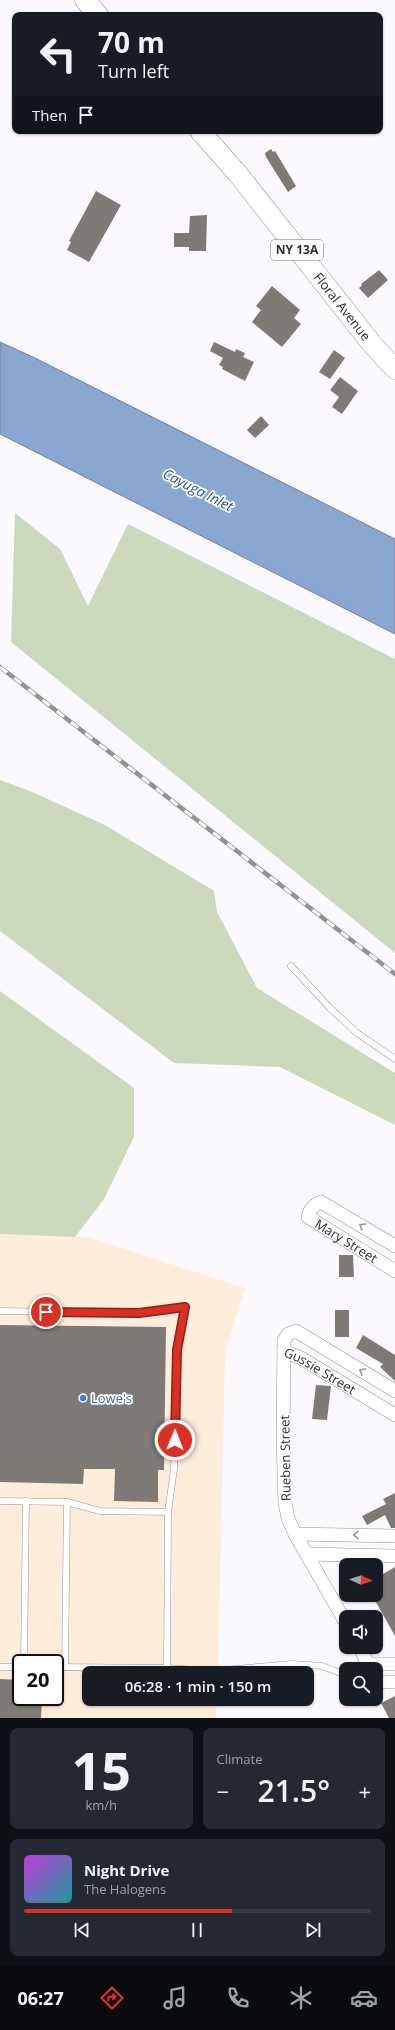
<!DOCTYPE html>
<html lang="en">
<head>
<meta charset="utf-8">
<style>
  body { margin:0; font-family:"Open Sans",sans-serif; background:#242831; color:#f1f3f6; height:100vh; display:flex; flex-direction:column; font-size:15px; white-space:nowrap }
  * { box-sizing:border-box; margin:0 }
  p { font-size:13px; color:#9ea1a6 }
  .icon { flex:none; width:22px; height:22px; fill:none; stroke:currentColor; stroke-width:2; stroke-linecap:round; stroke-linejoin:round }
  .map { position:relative; height:1718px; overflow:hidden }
  .drawer { display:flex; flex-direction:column; gap:10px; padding:10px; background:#0d0f14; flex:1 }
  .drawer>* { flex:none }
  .guide { position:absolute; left:12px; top:12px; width:371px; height:122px; border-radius:8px; box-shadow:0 1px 3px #0004; background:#171b24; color:#f1f3f6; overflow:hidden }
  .needle { width:26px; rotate:93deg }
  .fabs { position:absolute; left:339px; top:1558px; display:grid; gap:8px }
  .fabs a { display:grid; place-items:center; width:44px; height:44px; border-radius:8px; background:#171b24; box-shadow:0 1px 3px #0004; font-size:20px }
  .speed { position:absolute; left:12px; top:1654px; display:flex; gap:8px; font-size:20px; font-weight:700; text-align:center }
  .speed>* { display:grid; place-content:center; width:52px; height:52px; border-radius:50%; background:#171b24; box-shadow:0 1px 3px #0004; line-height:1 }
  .speed .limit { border:2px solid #111; border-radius:6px; background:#fff; color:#111 }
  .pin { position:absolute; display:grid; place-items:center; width:34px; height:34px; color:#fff; margin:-17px; border:2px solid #fff; border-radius:50%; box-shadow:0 1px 4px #0007 }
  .me { position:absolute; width:44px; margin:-22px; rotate:1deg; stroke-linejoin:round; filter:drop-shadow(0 0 3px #0008) }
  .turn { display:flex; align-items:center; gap:14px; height:84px; padding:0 20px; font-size:18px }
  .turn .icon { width:52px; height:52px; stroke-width:2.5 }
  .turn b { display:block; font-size:28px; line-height:34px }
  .then { display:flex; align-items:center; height:38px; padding:0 20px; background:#0003; gap:8px; font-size:15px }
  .big { font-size:30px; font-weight:600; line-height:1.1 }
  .drawer .tile { flex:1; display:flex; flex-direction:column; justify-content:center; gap:6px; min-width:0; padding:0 14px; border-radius:8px; background:#242831 }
  .drawer .dial { align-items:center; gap:0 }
  .dial b { font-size:52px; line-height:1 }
  .song { display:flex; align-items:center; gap:12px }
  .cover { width:48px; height:48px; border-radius:6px; background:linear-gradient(135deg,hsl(290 70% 55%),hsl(180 70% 35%)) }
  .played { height:4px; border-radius:2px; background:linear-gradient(90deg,#d93025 60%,#363941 60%) }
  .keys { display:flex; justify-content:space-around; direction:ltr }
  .heat { display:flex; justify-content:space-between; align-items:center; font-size:22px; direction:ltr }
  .drawer .tiles { flex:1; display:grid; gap:10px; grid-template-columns:1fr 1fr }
  .tile:last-child { grid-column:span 2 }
  .trip { position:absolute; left:82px; top:1666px; width:232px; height:40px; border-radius:8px; background:#171b24; box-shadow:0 1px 3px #0004; font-weight:600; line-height:40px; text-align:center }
  .dock { display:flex; height:64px; justify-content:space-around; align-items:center; background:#090b0e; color:#9ea1a6 }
  .dock .icon { width:28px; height:28px }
  .dock .active { color:#d93025 }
  .dock b { font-size:18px; color:#f1f3f6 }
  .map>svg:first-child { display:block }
</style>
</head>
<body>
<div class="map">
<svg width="395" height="1718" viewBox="0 0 395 1718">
  <rect width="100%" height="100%" fill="#fbf9fe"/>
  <path fill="#ffeddc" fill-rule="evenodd" d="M0,1234l88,3 157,51 -20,65 -7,320h-129v26h128l-1,19h-216zM21,1663h34v34h-34z"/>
  <g fill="#ccd9bc">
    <path d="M15,513l45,36 28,57 40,-82 267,135v294l-384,-311z"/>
    <path d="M0,780l30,11 75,34 109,66 3,21 40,76 138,85v52l-115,-58 -106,-4 -174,-132z"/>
    <path d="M0,991l134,97v49l-30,62 -29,38 -75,-3z"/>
  </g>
  <path fill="#89a7d1" stroke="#6e83a1" d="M0,342l35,16 360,181v95l-395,-200z"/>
  <g fill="#7e7b77">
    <path d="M271,149l2,3 2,-1 21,35 -8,6 -22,-35 -1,-4z"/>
    <path d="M96,191l25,14 -32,57 -22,-12 4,-8 -2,-1z"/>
    <path d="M207,215l-1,36h-17v-4h-15v-14h15l1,-17z"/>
    <path d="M379,270l9,10 -20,18 -9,-10 3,-3 -1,-1z"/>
    <path d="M272,286l28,24 -6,8 7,6 -19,23 -30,-25 9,-12 -5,-4z"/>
    <path d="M214,342l21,10 1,-3 9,4 -2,4 11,5 -9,19 -23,-12 1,-2 -4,-2 4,-7 -13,-7z"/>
    <path d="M334,350l11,8 -15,21 -11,-7z"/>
    <path d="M340,377l18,14 -16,23 -10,-7 7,-10 -9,-7z"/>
    <path d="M261,416l8,9 -14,13 -8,-8z"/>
    <path d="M339,1255h14l1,22h-15z"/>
    <rect x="335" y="1310" width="14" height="27"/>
    <path d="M0,1325l166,2 -2,143h-6v32l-44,-1 1,-32h-31l-1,15 -83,-2z"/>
    <path d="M363,1335l32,20v26l-15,-14 3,-3 -27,-16z"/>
    <path d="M316,1385l15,1 -4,34 -15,-1z"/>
    <path d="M395,1493v35h-4l-6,-13 -18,10 -5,-9 24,-12 -3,-5z"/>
    <path d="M395,1567v69l-23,-41h4v-17z"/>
    <path d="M0,1679l21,1v17h21l-1,21h-41z"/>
    <path d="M395,1696v22h-6l-8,-15z"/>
  </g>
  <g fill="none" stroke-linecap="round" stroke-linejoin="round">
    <g stroke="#969499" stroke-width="7">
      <g id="service">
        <path d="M291,966l39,42 27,25 38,26"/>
        <path d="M0,1311l139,2 46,-6 -8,43 -3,119 -6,43"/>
        <path d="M0,1501l67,1 33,9 68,1 -1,156 -112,-1"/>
        <path d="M24,1663l2,-162"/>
        <path d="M0,1667h21"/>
        <path d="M65,1667l2,-165"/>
        <path d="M167,1668l45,3 80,-7 30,2 24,9"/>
      </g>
    </g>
    <g stroke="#969499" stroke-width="14">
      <g id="minor">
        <path id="s1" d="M395,1246l-74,-44c-8,3 -11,7 -13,15l87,54"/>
        <path id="s2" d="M284,1351l17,7 94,57"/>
        <path d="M295,1534l100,2"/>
        <path d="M307,1554l88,2"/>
        <path d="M346,1623l-51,-89 -7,-16 -3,-15 -2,-65 1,-98 4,-6 8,-3 99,60"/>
        <path d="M360,1647l10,22"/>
        <path d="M369,1664h26"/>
        <path d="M376,1682h19"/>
      </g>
    </g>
    <g stroke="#969499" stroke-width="21">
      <g id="primary">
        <path d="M85,0l13,15"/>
        <path id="s3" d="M200,131l38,43 134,170 23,25"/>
      </g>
    </g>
    <use href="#service" stroke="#fff" stroke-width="6"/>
    <use href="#minor" stroke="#fff" stroke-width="13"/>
    <use href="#primary" stroke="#fff" stroke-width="20"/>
    <g stroke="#929195" stroke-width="4.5">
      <path id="rail" d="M0,667l395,307"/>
    </g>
    <use href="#rail" stroke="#fff" stroke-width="3" stroke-dasharray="9" stroke-linecap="butt"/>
  </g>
  <defs><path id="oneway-chevron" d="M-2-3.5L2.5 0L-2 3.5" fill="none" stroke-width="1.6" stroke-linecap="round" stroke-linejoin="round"/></defs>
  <g stroke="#969698">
    <use href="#oneway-chevron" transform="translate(362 1226) rotate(-149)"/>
    <use href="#oneway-chevron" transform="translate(362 1371) rotate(-149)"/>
    <use href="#oneway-chevron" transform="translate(356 1535) rotate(-179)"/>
  </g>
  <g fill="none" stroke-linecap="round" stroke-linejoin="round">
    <g stroke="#8d1f18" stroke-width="10">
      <path id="route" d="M46,1312l93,1 46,-6 -8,43 -2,90"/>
    </g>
    <use href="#route" stroke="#d93025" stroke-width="7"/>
  </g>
  <circle fill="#3f7fe0" stroke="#fff" stroke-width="1.5" cx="83" cy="1398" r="4"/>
  <g text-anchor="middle" stroke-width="3.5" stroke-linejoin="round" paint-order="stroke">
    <rect fill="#fff" stroke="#6d6d6e" stroke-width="1" x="271" y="240" width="52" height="20" rx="3"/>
    <g font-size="12" font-weight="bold" fill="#2e2e30">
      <text x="297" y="254">NY 13A</text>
    </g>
    <g font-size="13" fill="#2e2e30" stroke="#fff">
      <text dy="5" stroke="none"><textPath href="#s3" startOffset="226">Floral Avenue</textPath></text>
      <text dy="5" stroke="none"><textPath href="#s1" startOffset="152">Mary Street</textPath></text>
      <text dy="5" stroke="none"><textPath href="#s2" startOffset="41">Gussie Street</textPath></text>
      <text transform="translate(285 1458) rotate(-91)" y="5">Rueben Street</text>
    </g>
    <g font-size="13" fill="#366cbe" stroke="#fff" text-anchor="start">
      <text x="91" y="1403">Lowe's</text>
    </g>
    <g font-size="14" font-style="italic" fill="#295187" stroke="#fff">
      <text transform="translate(198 490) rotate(27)" y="5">Cayuga Inlet</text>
    </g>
  </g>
</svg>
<div class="fabs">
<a><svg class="needle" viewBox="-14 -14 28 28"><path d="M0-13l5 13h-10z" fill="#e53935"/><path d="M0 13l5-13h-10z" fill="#9ea1a6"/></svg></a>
<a><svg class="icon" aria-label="sound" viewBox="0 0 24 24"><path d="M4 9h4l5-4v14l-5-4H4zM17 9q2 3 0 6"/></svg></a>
<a><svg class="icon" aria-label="search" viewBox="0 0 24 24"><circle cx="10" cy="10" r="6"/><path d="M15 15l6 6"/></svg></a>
</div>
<div class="speed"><div class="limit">20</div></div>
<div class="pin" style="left:46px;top:1312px;background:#d93025"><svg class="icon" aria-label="arrive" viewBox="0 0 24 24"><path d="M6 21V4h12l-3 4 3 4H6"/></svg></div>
<svg class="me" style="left:175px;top:1440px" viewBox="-20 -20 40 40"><circle r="17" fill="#d93025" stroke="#fff" stroke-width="3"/><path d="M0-11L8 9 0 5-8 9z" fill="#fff"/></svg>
<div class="trip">06:28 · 1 min · 150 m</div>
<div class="guide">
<div class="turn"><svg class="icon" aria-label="left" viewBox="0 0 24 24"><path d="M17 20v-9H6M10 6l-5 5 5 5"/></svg><div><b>70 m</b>Turn left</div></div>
<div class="then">Then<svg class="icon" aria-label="arrive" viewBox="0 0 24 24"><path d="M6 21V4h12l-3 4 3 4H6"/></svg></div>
</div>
</div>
<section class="drawer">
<div class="tiles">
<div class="tile dial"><b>15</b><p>km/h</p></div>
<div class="tile"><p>Climate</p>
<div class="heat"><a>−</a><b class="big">21.5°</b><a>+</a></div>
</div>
<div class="tile">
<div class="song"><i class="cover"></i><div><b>Night Drive</b><p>The Halogens</p></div></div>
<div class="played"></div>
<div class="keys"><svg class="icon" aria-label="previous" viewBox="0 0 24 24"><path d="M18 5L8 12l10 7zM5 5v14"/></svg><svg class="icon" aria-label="pause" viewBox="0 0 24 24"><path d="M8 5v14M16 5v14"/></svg><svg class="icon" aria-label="next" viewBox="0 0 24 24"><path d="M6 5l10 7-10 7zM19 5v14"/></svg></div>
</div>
</div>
</section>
<nav class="dock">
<b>06:27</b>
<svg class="icon active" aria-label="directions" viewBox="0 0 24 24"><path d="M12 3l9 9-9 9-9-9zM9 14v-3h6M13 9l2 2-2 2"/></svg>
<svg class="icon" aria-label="music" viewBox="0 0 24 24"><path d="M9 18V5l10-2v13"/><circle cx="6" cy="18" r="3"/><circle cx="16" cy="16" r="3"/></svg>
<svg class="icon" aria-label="phone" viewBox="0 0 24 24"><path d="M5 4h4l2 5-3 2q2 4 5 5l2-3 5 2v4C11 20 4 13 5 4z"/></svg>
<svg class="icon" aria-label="climate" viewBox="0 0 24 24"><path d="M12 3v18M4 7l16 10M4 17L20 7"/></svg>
<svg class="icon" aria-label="car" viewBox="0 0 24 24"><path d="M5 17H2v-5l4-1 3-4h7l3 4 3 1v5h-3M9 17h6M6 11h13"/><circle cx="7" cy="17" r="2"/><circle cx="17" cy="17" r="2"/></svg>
</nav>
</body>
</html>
